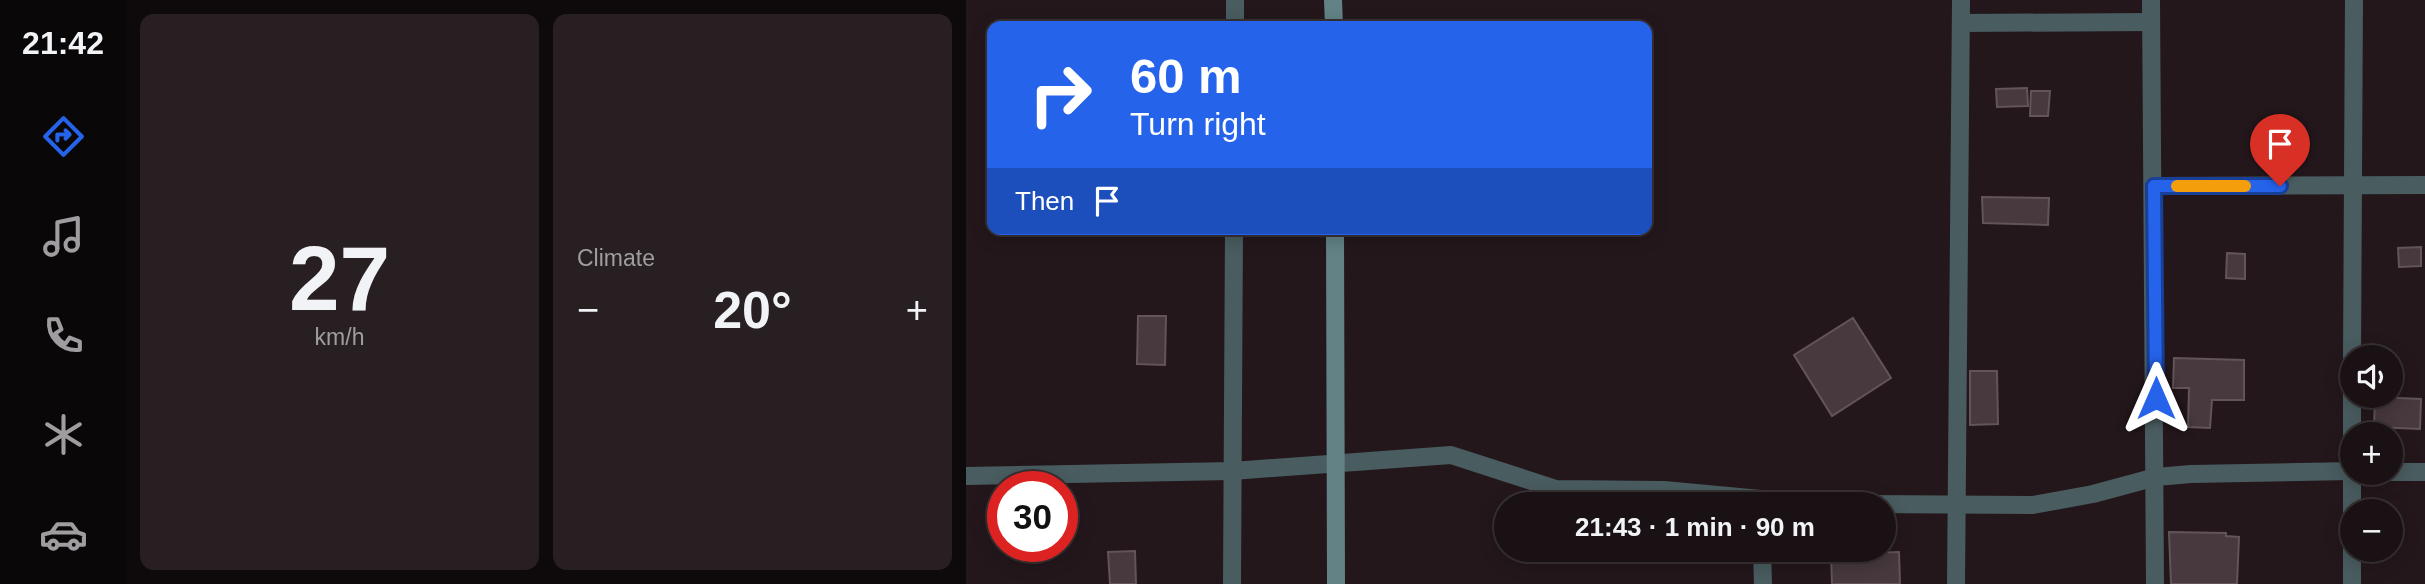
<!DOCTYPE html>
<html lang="en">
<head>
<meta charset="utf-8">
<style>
  body { margin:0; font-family:Helvetica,sans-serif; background:#271f22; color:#f1f3f6; height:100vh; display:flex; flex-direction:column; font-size:26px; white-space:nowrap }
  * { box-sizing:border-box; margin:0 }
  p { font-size:23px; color:#9f9da0 }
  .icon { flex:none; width:38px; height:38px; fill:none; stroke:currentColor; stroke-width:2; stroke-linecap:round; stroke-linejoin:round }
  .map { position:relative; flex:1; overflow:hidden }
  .drawer { display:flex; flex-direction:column; gap:14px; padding:14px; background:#0e090b; width:840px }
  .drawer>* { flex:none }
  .top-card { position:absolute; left:21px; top:21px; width:665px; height:214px; border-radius:14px; box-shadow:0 4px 18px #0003,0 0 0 2px #383134; background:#2563eb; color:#fff; overflow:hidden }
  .tools { position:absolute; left:1374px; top:345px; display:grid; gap:14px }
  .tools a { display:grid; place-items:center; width:63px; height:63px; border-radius:50%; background:#1a1114; box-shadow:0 4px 18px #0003,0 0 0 2px #383134; font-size:35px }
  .speed { position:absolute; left:21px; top:471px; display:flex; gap:14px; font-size:35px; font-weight:700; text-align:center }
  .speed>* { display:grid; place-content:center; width:91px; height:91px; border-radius:50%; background:#1a1114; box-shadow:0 4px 18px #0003,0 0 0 2px #383134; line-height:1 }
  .speed .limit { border:10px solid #d22; background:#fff; color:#111 }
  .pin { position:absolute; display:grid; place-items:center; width:60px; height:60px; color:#fff; margin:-72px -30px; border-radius:50% 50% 50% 0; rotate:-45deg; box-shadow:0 0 7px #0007 }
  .pin .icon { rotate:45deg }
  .me { position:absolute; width:77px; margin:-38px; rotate:0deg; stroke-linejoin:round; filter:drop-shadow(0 0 5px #0008) }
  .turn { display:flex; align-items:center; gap:24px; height:147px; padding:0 28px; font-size:32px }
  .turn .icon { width:91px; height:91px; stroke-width:2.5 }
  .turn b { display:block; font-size:49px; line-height:60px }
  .then { display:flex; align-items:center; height:66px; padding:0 28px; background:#0003; gap:14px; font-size:26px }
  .big { font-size:52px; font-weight:800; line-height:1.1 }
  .drawer .card { flex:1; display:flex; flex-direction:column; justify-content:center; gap:10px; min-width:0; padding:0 24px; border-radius:14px; background:#271f22 }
  .drawer .dial { align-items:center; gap:0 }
  .dial b { font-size:91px; line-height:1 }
  .heat { display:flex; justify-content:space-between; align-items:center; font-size:38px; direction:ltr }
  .drawer .tiles { flex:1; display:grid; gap:14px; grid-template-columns:repeat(2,1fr) }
  .trip { position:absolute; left:528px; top:492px; width:402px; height:70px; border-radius:35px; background:#1a1114; box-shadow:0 4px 18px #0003,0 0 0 2px #383134; font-weight:800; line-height:70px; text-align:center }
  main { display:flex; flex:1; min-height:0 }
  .tabs { display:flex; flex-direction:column; width:126px; justify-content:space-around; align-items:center; background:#0a0708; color:#9f9da0 }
  .tabs .icon { width:49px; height:49px }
  .tabs .on { color:#2563eb }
  .tabs b { font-size:32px; color:#f1f3f6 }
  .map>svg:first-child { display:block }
</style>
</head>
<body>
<main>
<nav class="tabs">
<b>21:42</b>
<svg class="icon on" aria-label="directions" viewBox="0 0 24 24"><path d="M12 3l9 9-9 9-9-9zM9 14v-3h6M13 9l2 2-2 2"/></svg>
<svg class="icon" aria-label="music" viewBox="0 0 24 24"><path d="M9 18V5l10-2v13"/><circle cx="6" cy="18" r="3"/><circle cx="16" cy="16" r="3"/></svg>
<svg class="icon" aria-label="phone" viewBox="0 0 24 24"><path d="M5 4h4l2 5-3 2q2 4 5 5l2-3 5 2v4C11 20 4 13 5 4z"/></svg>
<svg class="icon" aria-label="climate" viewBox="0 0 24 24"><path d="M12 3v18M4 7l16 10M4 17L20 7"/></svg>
<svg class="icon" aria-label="car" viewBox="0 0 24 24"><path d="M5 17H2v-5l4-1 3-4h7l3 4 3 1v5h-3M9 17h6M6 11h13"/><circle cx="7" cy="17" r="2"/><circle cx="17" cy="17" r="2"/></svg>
</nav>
<section class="drawer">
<div class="tiles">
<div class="card dial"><b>27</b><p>km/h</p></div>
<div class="card"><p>Climate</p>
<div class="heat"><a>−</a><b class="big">20°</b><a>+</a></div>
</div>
</div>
</section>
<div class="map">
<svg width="1459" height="584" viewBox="0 0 1459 584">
  <rect width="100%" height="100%" fill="#23171b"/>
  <g fill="#47393e" stroke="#625458" stroke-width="2">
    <path d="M1061,88l1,18 -31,1 -1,-18z"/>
    <path d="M1065,91h19l-2,25h-18z"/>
    <path d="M1016,197l67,1 -1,27 -65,-2z"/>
    <path d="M1455,247v19l-22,1 -1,-19z"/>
    <path d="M1261,253l18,1v25l-19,-1z"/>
    <path d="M172,316h28l-1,49 -28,-1z"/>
    <path d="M887,318l38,60 -59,38 -38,-61z"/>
    <path d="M1208,358l70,2v40h-32l-2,28 -22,-1 1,-39h-16z"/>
    <path d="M1004,371h27l1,53 -28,1z"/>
    <path d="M1409,397l46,2 -1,30 -46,-2z"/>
    <path d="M1203,532l57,1v3l13,1 -2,47h-66z"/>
    <path d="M169,551l1,33h-26l-2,-32z"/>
    <path d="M933,552l1,32h-68l-1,-30z"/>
  </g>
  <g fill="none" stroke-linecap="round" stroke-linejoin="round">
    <g stroke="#495c5f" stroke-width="18">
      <path d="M1185,0l4,584"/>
      <path d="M995,23l190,-1"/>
      <path d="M269,26v-26"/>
      <path d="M1188,186l271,-1"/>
      <path d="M1386,357l2,-357"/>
      <path d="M1386,383v201"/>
      <path d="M1424,472h35"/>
      <path d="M0,476l266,-5 219,-16 105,34 108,1 149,14"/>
      <path d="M897,504l170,1 60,-11 63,-17 35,-3 161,-3"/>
      <path d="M796,550l1,34"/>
      <path d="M266,584l2,-355"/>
      <path d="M990,584l5,-584"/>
    </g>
    <g stroke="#628286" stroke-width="18">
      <path d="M367,0l1,26"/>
      <path d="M369,229l1,355"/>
    </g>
  </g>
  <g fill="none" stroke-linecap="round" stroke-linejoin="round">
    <g stroke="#184099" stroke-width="18">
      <path id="route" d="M1190,398l-2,-212h126"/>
    </g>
    <use href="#route" stroke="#2563eb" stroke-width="12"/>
    <path stroke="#f59e0b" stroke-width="12" d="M1211,186h68"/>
  </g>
</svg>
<div class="tools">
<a><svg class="icon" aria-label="sound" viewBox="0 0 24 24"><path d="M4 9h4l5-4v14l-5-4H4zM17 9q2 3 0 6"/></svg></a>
<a>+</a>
<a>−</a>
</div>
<div class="speed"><div class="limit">30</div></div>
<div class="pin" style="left:1314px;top:186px;background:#d93025"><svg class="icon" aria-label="arrive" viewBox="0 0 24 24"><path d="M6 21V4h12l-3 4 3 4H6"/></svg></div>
<svg class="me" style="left:1190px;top:398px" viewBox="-20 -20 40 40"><path d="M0-17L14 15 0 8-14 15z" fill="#2563eb" stroke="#fff" stroke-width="4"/></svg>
<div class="trip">21:43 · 1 min · 90 m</div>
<div class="top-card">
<div class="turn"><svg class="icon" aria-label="right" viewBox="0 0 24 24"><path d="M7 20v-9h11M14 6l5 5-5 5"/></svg><div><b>60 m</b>Turn right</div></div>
<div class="then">Then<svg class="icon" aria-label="arrive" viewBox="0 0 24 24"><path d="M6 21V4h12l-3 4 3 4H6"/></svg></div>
</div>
</div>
</main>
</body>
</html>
